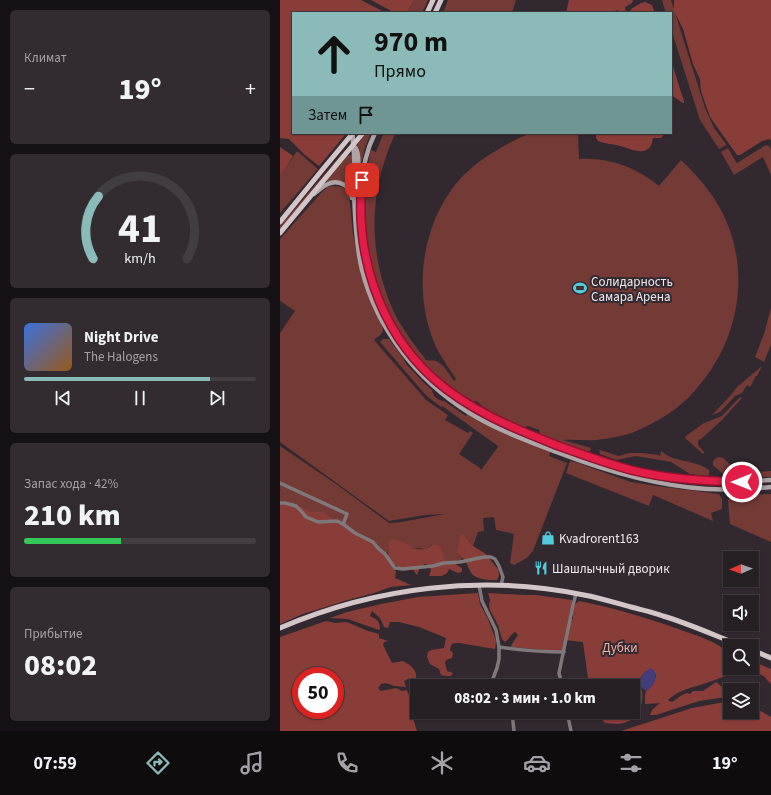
<!DOCTYPE html>
<html lang="ru">
<head>
<meta charset="utf-8">
<style>
  body { margin:0; font-family:"Source Sans 3",sans-serif; background:#322c31; color:#f1f3f6; height:100vh; display:flex; flex-direction:column; font-size:15px; white-space:nowrap }
  * { box-sizing:border-box; margin:0 }
  p { font-size:13px; color:#a4a2a6 }
  .icon { flex:none; width:22px; height:22px; fill:none; stroke:currentColor; stroke-width:2; stroke-linecap:round; stroke-linejoin:round }
  .map { position:relative; flex:1; overflow:hidden }
  .details { display:flex; flex-direction:column; gap:10px; padding:10px; background:#151114; width:280px }
  .details>* { flex:none }
  .banner { position:absolute; left:12px; top:12px; width:380px; height:122px; border-radius:0px; box-shadow:0 1px 3px #0004,0 0 0 1px #423d41; background:#8bbbb9; color:#111; overflow:hidden }
  .needle { width:26px; rotate:268deg }
  .fabs { position:absolute; left:443px; top:551px; display:grid; gap:8px }
  .fabs a { display:grid; place-items:center; width:36px; height:36px; border-radius:0px; background:#261f24; box-shadow:0 1px 3px #0004,0 0 0 1px #423d41; font-size:20px }
  .speed { position:absolute; left:12px; top:667px; display:flex; gap:8px; font-size:20px; font-weight:700; text-align:center }
  .speed>* { display:grid; place-content:center; width:52px; height:52px; border-radius:50%; background:#261f24; box-shadow:0 1px 3px #0004,0 0 0 1px #423d41; line-height:1 }
  .speed .limit { border:6px solid #d22; background:#fff; color:#111 }
  .pin { position:absolute; display:grid; place-items:center; width:34px; height:34px; color:#fff; margin:-17px; border-radius:8px; box-shadow:0 2px 6px #0006 }
  .me { position:absolute; width:44px; margin:-22px; rotate:270deg; stroke-linejoin:round; filter:drop-shadow(0 0 3px #0008) }
  .turn { display:flex; align-items:center; gap:14px; height:84px; padding:0 16px; font-size:18px }
  .turn .icon { width:52px; height:52px; stroke-width:2.5 }
  .turn b { display:block; font-size:28px; line-height:34px }
  .then { display:flex; align-items:center; height:38px; padding:0 16px; background:#0003; gap:8px; font-size:15px }
  .big { font-size:30px; font-weight:800; line-height:1.1 }
  .details .card { flex:1; display:flex; flex-direction:column; justify-content:center; gap:6px; min-width:0; padding:0 14px; border-radius:6px; background:#322c31 }
  .details .dial { align-items:center; gap:0 }
  .dial svg { height:104px; overflow:visible; fill:none; stroke:#423d41; stroke-width:7; stroke-linecap:round; text-anchor:middle }
  .dial text { fill:#f1f3f6; stroke:none }
  .song { display:flex; align-items:center; gap:12px }
  .cover { width:48px; height:48px; border-radius:6px; background:linear-gradient(135deg,hsl(220 70% 55%),hsl(30 70% 35%)) }
  .played { height:4px; border-radius:2px; background:linear-gradient(90deg,#8bbbb9 80%,#423d41 80%) }
  .keys { display:flex; justify-content:space-around; direction:ltr }
  .heat { display:flex; justify-content:space-between; align-items:center; font-size:22px; direction:ltr }
  .charge { height:6px; border-radius:3px; background:linear-gradient(90deg,#34c759 42%,#423d41 0) }
  .trip { position:absolute; left:130px; top:679px; width:230px; height:40px; border-radius:0px; background:#261f24; box-shadow:0 1px 3px #0004,0 0 0 1px #423d41; font-weight:800; line-height:40px; text-align:center }
  .tab-bar { display:flex; height:64px; justify-content:space-around; align-items:center; background:#0f0c0e; color:#a4a2a6 }
  .tab-bar .icon { width:28px; height:28px }
  .tab-bar .on { color:#8bbbb9 }
  .tab-bar b { font-size:18px; color:#f1f3f6 }
  main { display:flex; flex:1; min-height:0 }
  .map>svg:first-child { display:block }
</style>
</head>
<body>
<main>
<section class="details">
<div class="card"><p>Климат</p>
<div class="heat"><a>−</a><b class="big">19°</b><a>+</a></div>
</div>
<div class="card dial"><svg viewBox="0 0 100 80">
<path d="M14 69A42 42 0 1 1 86 69"/>
<path d="M14 69A42 42 0 0 1 18 21" stroke="#8bbbb9"/>
<text x="50" y="56" font-size="32" font-weight="700">41</text>
<text x="50" y="72" font-size="11">km/h</text>
</svg></div>
<div class="card">
<div class="song"><i class="cover"></i><div><b>Night Drive</b><p>The Halogens</p></div></div>
<div class="played"></div>
<div class="keys"><svg class="icon" aria-label="previous" viewBox="0 0 24 24"><path d="M18 5L8 12l10 7zM5 5v14"/></svg><svg class="icon" aria-label="pause" viewBox="0 0 24 24"><path d="M8 5v14M16 5v14"/></svg><svg class="icon" aria-label="next" viewBox="0 0 24 24"><path d="M6 5l10 7-10 7zM19 5v14"/></svg></div>
</div>
<div class="card"><p>Запас хода · 42%</p><b class="big">210 km</b><div class="charge"></div></div>
<div class="card"><p>Прибытие</p><b class="big">08:02</b></div>
</section>
<div class="map">
<svg width="491" height="731" viewBox="0 0 491 731">
  <rect width="100%" height="100%" fill="#322930"/>
  <g fill="#733a36">
    <path d="M134,0h14l-6,13h-15z"/>
    <path d="M168,0h68l-4,13h-69z"/>
    <path d="M382,0h9l34,108 9,20 12,16v1l-7,4 -19,-29 -29,-91v-16h-5z"/>
    <path d="M86,133h5l-6,14 -5,22h-1l-2,-24z"/>
    <path d="M105,133h8l2,1c-3,8 -7,15 -9,23 -19,53 -14,113 12,163 8,14 18,27 28,40 3,1 7,0 10,1 8,3 13,13 18,20l2,-2c-6,-9 -12,-18 -18,-28 -25,-50 -19,-117 14,-162 10,-14 25,-27 40,-36 10,-6 30,-18 41,-20 5,-1 10,0 15,0 10,0 20,0 30,0l1,26c29,-2 57,8 80,27l22,-26c19,18 36,38 46,63 23,55 10,119 -29,164 -4,4 -7,9 -12,13 -15,14 -35,25 -54,33 -9,3 -26,6 -36,7 -11,1 -22,-1 -33,0l28,8 -1,3 -2,1 -46,-17 -2,-1 -1,-4 -11,-4 -3,1h-3c-17,-7 -33,-15 -46,-26l-4,1 -35,-25 -16,-16 -24,-33 -6,-10 -10,-21 -12,-41 -4,-29 -1,-22 1,-21 2,-15 4,-19 5,2 7,-17z"/>
    <path d="M486,145l3,1 2,3v26l-8,-18 -29,18 -13,-23 7,-4 8,14 1,1z"/>
    <path d="M65,150l1,1 -66,79v-4z"/>
    <path d="M17,151l21,18 -38,44v-37z"/>
    <path d="M70,155h2l1,32 -2,1 -24,-6v-2l20,-24z"/>
    <path d="M76,155l3,67 2,19 3,18 6,21 15,36 41,57 -1,2 -16,-16 -24,-37 -12,-25 -6,-20 -7,-28 -3,-29z"/>
    <path d="M53,186l9,1 3,2 4,6 4,39 8,40 22,54c0,6 -4,8 -9,12l52,60 22,15 -3,5 23,13 2,-2 3,2 -14,21 21,14 1,2 17,-23v-1l-56,-40 -1,1 -13,-10 -5,-5 -43,-50 3,-3h6l14,19 4,7 17,18 8,7 2,6 5,4 5,1 22,15 1,-2 84,37 -2,5 18,7 -34,88 -6,7 -13,7 -4,-2 4,-29 -18,-4 -2,-13 -11,1 1,13 -6,1 -5,14 -10,-12 -3,5 -4,14 6,5 -2,3h-16l-12,-16 -6,4 -14,-1 -23,-7v7l-2,6 -53,-34 -10,-8h-11l-20,-10 -13,-1v-55l56,38 53,39 12,-1 44,-8 -20,1 -36,6 -109,-79v-109l15,-22 -15,-10v-62l43,-48 5,-4z"/>
    <path d="M491,308v37l-7,17 -9,-5 9,-23z"/>
    <path d="M482,366l-5,10h-1l-6,11 -3,-2 -5,8 -7,3 -15,16 -8,3 19,-20 6,-8z"/>
    <path d="M152,379c28,23 54,41 88,54v2c-19,-8 -38,-17 -56,-28 -12,-8 -23,-17 -34,-27z"/>
    <path d="M461,397l1,1 -20,22 -22,20 -1,-1 -1,2v4l6,7v2l-2,-1 -17,-15 1,-2 18,-13 18,-7 16,-17z"/>
    <path d="M319,449l1,1 19,6 10,-3h14l16,2v1h1l1,-5c4,3 7,5 12,7 12,4 27,4 37,13l-1,1v3l-2,1 -17,-2 -19,-12 -35,-6 -20,4 -16,-6z"/>
    <path d="M439,457l4,1 16,15 32,-2v6h-45l-13,-12c-1,-4 2,-7 6,-8z"/>
    <path d="M290,461l5,1 56,20 26,4 62,8 3,5v10l-11,4 2,8 -60,-26 -4,11 -83,-33z"/>
    <path d="M491,494v48l-41,-18 -2,-24 3,-5z"/>
  </g>
  <g fill="#893d39" fill-rule="evenodd">
    <path d="M0,0h81l25,13h-93v120h52v2l-26,31 -14,-11 -16,-16 -9,-1z"/>
    <path d="M91,0h43l-7,13h-12z"/>
    <path d="M289,0h64l-1,3 -7,4 1,6h-6v-1l-2,-2 -4,1 -1,2h-47z"/>
    <path d="M394,0h97v141l-1,-2 -8,2 -22,14h-3l-27,-38 -9,-26 -1,-12 -7,-15 -10,-35 -9,-18z"/>
    <path d="M365,2l7,3 3,8h-25l1,-4c5,-3 9,-6 14,-7z"/>
    <path d="M391,59l8,27 5,15v2h-1l-12,-8z"/>
    <path d="M316,133h69l-4,5h-8c-1,3 -1,6 -3,9 -7,9 -21,1 -30,-1 -7,-2 -15,-2 -22,-5l-2,-3z"/>
    <path d="M0,147l13,9 -13,21z"/>
    <path d="M0,501l13,1 20,10h11l10,8 36,21 9,7 13,16 4,8 -1,6 16,7 -20,2 -17,6 -26,7 -45,14 -23,10z"/>
    <path d="M183,534l10,12 13,8 6,8 6,7 1,6 -2,5c-8,0 -19,0 -25,-6 -3,-4 -4,-8 -6,-12 -3,-4 -6,-6 -10,-9l3,-11 1,-6z"/>
    <path d="M112,539c8,2 15,3 20,9 4,1 9,2 12,1 4,0 6,-3 9,-4 8,-3 11,9 11,15l6,1 12,7v4l-4,1 -9,-4 -2,4 -5,3h-13l2,-6 -2,-5 -4,-1 -5,3 -3,8 -6,-8 -10,2 -7,-5 -6,-7 1,-16z"/>
    <path d="M198,593l2,11 8,15 7,19 1,4 -1,7 -36,-6h-5l-3,2 -1,5 3,3 -1,5 -6,2 -1,3 2,8 6,2 -2,3h-5l-5,-1 -2,-6 -9,-5 -3,-7 1,-5 3,-2 13,-2 2,-10 -27,-11 -20,-5h-9l-2,6 -4,-1 -4,-9 -8,-7 -2,5c7,3 10,6 10,13l-1,1 -31,-11 -18,-1 17,-6 34,-8 37,-7z"/>
    <path d="M208,593l36,2h12l36,5v8l-3,9 1,3 3,-1v-13l6,-5c35,7 69,17 102,29 17,6 35,11 49,24v14h7l-1,4c-8,3 -16,6 -24,9 -15,6 -31,7 -44,19l4,2 10,-7 5,-2 3,1 3,-3h10l13,-9 11,9 -1,6 -27,4 -43,14h-6l2,-5 8,-7 -15,1v-9l1,-4c7,-5 9,-9 10,-17l-10,-3 -6,7 -1,4c4,9 5,17 1,26l-7,4v-26h-44l-6,-44 -18,-2 -2,10 -7,1 -45,-4 1,-3 6,-9 -3,-3c-4,2 -6,7 -10,10l-3,-3 -4,-14 -8,-15 -1,-5 1,-5z"/>
    <path d="M46,621l9,2 12,-1 21,9 11,3v4l9,3 -4,1 -1,3 9,18 11,-2c7,4 14,8 13,17h-6l-6,3 2,6 -12,-1 -8,-3 -5,1 -3,4 3,3 15,-3 6,3 5,-1c6,13 5,28 10,41h-137v-94zM21,676h34v34h-34z"/>
    <path d="M479,664l12,5v15l-4,-4 -2,-3 -11,-6 1,-5z"/>
    <path d="M450,701v11h22v-6l19,11v14h-150l71,-23z"/>
    <path d="M316,712h37l-2,8c-9,5 -16,4 -26,3z"/>
  </g>
  <path fill="#423e7e" d="M370,668l4,2c4,9 -1,16 -8,21l-5,-4 -2,-5 4,-8z"/>
  <g fill="none" stroke-linecap="round" stroke-linejoin="round">
    <g stroke="#7f797b" stroke-width="3.5">
      <path d="M0,483l67,31 -4,10 12,9 18,9 5,6 7,6 10,14 8,1 30,-3 11,-3 16,-1 24,-5h7l4,2 4,7 4,11 -2,8"/>
      <path d="M0,503h5l11,3 6,6 4,5 12,5 19,-1 6,3"/>
      <path d="M199,585l3,16 14,29 3,17v12l-2,9 -5,13 1,5"/>
      <path d="M219,647c22,3 43,5 65,5"/>
      <path d="M282,686l-3,-13 14,-68 3,-11"/>
      <path d="M232,712l2,19"/>
      <path d="M287,712l4,19"/>
    </g>
    <g stroke="#aea5a7" stroke-width="4.5">
      <path d="M73,133c-1,8 1,15 1,22 1,12 0,24 0,36 1,26 2,53 8,79 15,59 55,110 106,142 29,18 60,29 91,41 47,18 97,33 148,36 22,1 43,0 64,-2"/>
      <path d="M74,146c6,6 4,19 4,27 1,32 3,64 10,95 15,64 58,114 115,145 23,12 47,22 71,31 26,10 52,20 79,26 46,11 91,13 138,10"/>
      <path d="M81,191c1,-20 5,-40 14,-58"/>
      <path d="M34,194c4,-3 9,-8 14,-10 11,-5 23,2 24,14"/>
    </g>
    <g stroke="#d3c6c9" stroke-width="5">
      <path d="M147,13l6,-13"/>
      <path d="M155,13l6,-13"/>
      <path d="M0,222l43,-53 30,-36"/>
      <path d="M0,233l83,-100"/>
      <path d="M0,628c95,-41 203,-54 304,-33 16,3 32,8 47,12 11,3 22,5 32,9 27,8 53,20 79,30"/>
      <path d="M472,650l19,8"/>
    </g>
  </g>
  <g fill="none" stroke-linecap="round" stroke-linejoin="round">
    <g stroke="#92132f" stroke-width="10">
      <path id="route" d="M82,180c-7,73 16,149 72,199 35,31 79,49 122,66 25,9 49,18 75,25 36,9 73,11 111,12"/>
    </g>
    <use href="#route" stroke="#e11d48" stroke-width="7"/>
  </g>
  <defs>
    <g id="stadium-bare" transform="scale(1.08)"><path d="M0-5a6.5 5 0 1 0 0 10a6.5 5 0 1 0 0-10ZM-3.5-1.8h7v3.6h-7Z" fill="#53cbda" stroke="#322930" stroke-width="2.5" paint-order="stroke"/></g>
    <g id="shop-bare" transform="scale(1.08)"><path d="M-5-2.5h2.3a2.7 3.5 0 0 1 5.4 0H5L5.5 6h-11ZM-1.5-2.5h3a1.5 2.3 0 0 0-3 0Z" fill="#53cbda" stroke="#322930" stroke-width="2.5" paint-order="stroke"/></g>
    <g id="restaurant-bare" transform="scale(1.08)"><path d="M-5-6h1v4h1v-4h1v4h1v-4h1v5L-1.5 .5V6h-2V.5L-5-1ZM5-6V6H3V1.5H1.5Q1.5-4 5-6Z" fill="#53cbda" stroke="#322930" stroke-width="2.5" paint-order="stroke"/></g>
  </defs>
  <g fill-rule="evenodd">
    <use href="#stadium-bare" x="300" y="288"/>
    <use href="#shop-bare" x="268" y="538"/>
    <use href="#restaurant-bare" x="261" y="568"/>
  </g>
  <g text-anchor="middle" stroke-width="4" stroke-linejoin="round" paint-order="stroke">
    <g font-size="13" fill="#eee8ec" stroke="#322930" text-anchor="start">
      <text x="311" y="286">Солидарность<tspan x="311" dy="15">Самара Арена</tspan></text>
      <text x="279" y="543">Kvadrorent163</text>
      <text x="272" y="573">Шашлычный дворик</text>
    </g>
    <g font-size="13" fill="#f3b0a9" stroke="#322930">
      <text x="340" y="652">Дубки</text>
    </g>
  </g>
</svg>
<div class="fabs">
<a><svg class="needle" viewBox="-14 -14 28 28"><path d="M0-13l5 13h-10z" fill="#e53935"/><path d="M0 13l5-13h-10z" fill="#a4a2a6"/></svg></a>
<a><svg class="icon" aria-label="sound" viewBox="0 0 24 24"><path d="M4 9h4l5-4v14l-5-4H4zM17 9q2 3 0 6"/></svg></a>
<a><svg class="icon" aria-label="search" viewBox="0 0 24 24"><circle cx="10" cy="10" r="6"/><path d="M15 15l6 6"/></svg></a>
<a><svg class="icon" aria-label="layers" viewBox="0 0 24 24"><path d="M12 4l9 5-9 5-9-5zM3 14l9 5 9-5"/></svg></a>
</div>
<div class="speed"><div class="limit">50</div></div>
<div class="pin" style="left:82px;top:180px;background:#d93025"><svg class="icon" aria-label="arrive" viewBox="0 0 24 24"><path d="M6 21V4h12l-3 4 3 4H6"/></svg></div>
<svg class="me" style="left:462px;top:482px" viewBox="-20 -20 40 40"><circle r="17" fill="#e11d48" stroke="#fff" stroke-width="3"/><path d="M0-11L8 9 0 5-8 9z" fill="#fff"/></svg>
<div class="trip">08:02 · 3 мин · 1.0 km</div>
<div class="banner">
<div class="turn"><svg class="icon" aria-label="ahead" viewBox="0 0 24 24"><path d="M12 20V5M6 11l6-6 6 6"/></svg><div><b>970 m</b>Прямо</div></div>
<div class="then">Затем<svg class="icon" aria-label="arrive" viewBox="0 0 24 24"><path d="M6 21V4h12l-3 4 3 4H6"/></svg></div>
</div>
</div>
</main>
<nav class="tab-bar">
<b>07:59</b>
<svg class="icon on" aria-label="directions" viewBox="0 0 24 24"><path d="M12 3l9 9-9 9-9-9zM9 14v-3h6M13 9l2 2-2 2"/></svg>
<svg class="icon" aria-label="music" viewBox="0 0 24 24"><path d="M9 18V5l10-2v13"/><circle cx="6" cy="18" r="3"/><circle cx="16" cy="16" r="3"/></svg>
<svg class="icon" aria-label="phone" viewBox="0 0 24 24"><path d="M5 4h4l2 5-3 2q2 4 5 5l2-3 5 2v4C11 20 4 13 5 4z"/></svg>
<svg class="icon" aria-label="climate" viewBox="0 0 24 24"><path d="M12 3v18M4 7l16 10M4 17L20 7"/></svg>
<svg class="icon" aria-label="car" viewBox="0 0 24 24"><path d="M5 17H2v-5l4-1 3-4h7l3 4 3 1v5h-3M9 17h6M6 11h13"/><circle cx="7" cy="17" r="2"/><circle cx="17" cy="17" r="2"/></svg>
<svg class="icon" aria-label="filters" viewBox="0 0 24 24"><path d="M4 7h16M4 17h16"/><circle cx="9" cy="7" r="2"/><circle cx="15" cy="17" r="2"/></svg>
<b>19°</b>
</nav>
</body>
</html>
